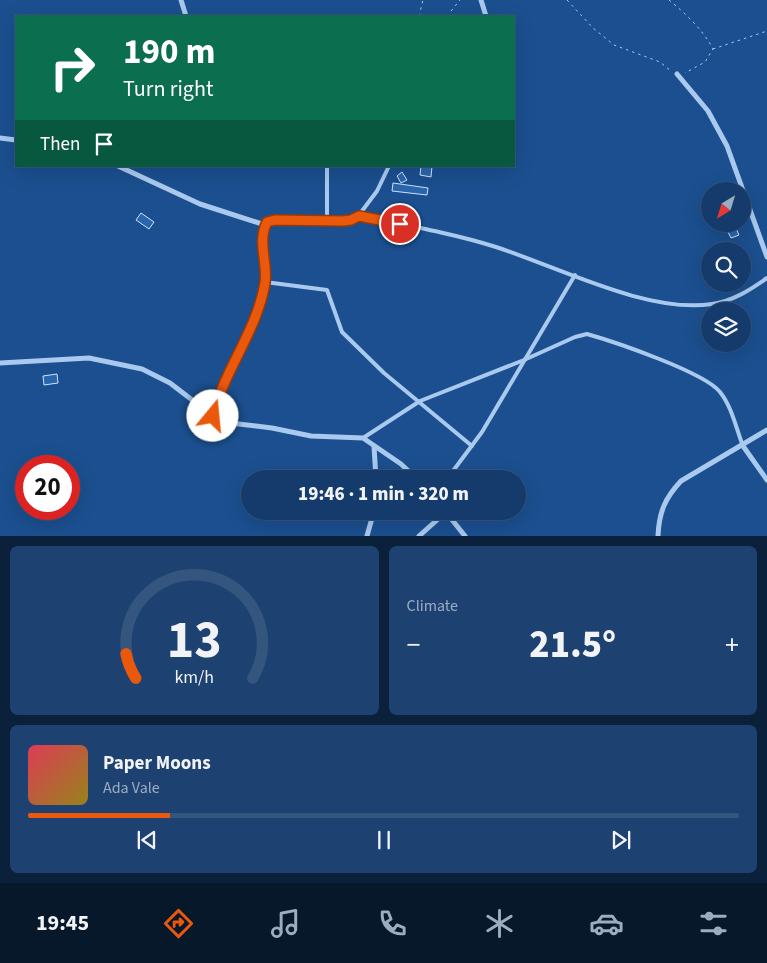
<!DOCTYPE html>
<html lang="en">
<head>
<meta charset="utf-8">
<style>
  body { margin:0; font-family:"Source Sans 3",sans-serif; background:#1d4271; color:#f1f3f6; height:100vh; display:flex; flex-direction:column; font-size:19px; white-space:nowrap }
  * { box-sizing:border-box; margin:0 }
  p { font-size:16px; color:#9dadc1 }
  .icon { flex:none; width:28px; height:28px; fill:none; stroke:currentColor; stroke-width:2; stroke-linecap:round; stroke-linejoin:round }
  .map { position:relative; height:536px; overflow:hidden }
  .panel { display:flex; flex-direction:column; gap:10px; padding:10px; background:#0b203b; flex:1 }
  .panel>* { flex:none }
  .guide { position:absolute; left:15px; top:15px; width:500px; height:152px; border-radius:0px; box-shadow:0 5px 20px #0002,0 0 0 1px #33557e; background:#0b6e4f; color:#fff; overflow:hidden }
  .needle { width:32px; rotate:218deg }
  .tools { position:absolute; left:701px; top:182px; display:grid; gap:10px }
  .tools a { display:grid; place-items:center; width:50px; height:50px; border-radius:50%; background:#143b6b; box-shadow:0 5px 20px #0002,0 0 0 1px #33557e; font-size:25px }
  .speed { position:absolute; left:15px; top:455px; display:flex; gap:10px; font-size:25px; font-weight:700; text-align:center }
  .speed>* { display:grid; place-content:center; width:65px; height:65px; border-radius:50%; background:#143b6b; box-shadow:0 5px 20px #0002,0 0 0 1px #33557e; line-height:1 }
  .speed .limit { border:8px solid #d22; background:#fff; color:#111 }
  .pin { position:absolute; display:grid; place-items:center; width:42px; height:42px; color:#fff; margin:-21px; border:2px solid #fff; border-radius:50%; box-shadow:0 1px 5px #0007 }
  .me { position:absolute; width:55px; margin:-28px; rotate:17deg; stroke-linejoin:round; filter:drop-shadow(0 0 4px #0008) }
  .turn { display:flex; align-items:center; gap:18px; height:105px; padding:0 25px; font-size:22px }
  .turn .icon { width:65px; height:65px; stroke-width:2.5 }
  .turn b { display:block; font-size:35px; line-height:42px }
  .then { display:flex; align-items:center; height:48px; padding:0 25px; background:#0003; gap:10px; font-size:19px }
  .big { font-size:38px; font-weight:800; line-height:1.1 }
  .panel .card { flex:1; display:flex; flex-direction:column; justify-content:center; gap:8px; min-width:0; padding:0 18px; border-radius:8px; background:#1d4271 }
  .panel .dial { align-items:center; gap:0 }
  .dial svg { height:130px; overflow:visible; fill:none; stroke:#33557e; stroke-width:7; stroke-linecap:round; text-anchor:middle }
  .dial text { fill:#f1f3f6; stroke:none }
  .song { display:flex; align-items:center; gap:15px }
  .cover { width:60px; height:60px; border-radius:8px; background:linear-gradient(135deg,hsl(350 70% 55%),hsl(50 70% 35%)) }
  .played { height:5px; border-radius:2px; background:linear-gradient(90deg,#ea580c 20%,#33557e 20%) }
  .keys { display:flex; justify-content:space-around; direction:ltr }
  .heat { display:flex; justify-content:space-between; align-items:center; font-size:28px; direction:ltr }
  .panel .tiles { flex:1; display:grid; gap:10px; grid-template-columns:1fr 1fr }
  .card:last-child { grid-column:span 2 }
  .trip { position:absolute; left:241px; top:470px; width:285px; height:50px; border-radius:25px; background:#143b6b; box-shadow:0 5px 20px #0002,0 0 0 1px #33557e; font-weight:800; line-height:50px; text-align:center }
  .menu { display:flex; height:80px; justify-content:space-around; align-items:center; background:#08182b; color:#9dadc1 }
  .menu .icon { width:35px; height:35px }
  .menu .on { color:#ea580c }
  .menu b { font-size:22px; color:#f1f3f6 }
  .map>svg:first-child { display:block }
</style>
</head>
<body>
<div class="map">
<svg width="767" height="536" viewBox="0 0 767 536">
  <rect width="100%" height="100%" fill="#1b4f8f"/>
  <g fill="#2a66ad" stroke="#cfe3fa">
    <path d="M421,166h11l-1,11 -11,-2z"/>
    <path d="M402,172l5,8 -6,3 -4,-7z"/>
    <path d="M393,183l35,5 -1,7 -35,-4z"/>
    <path d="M141,213l13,9 -5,7 -13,-9z"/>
    <path d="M734,224l5,11 -8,3 -5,-10z"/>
    <path d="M57,374l1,9 -14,2 -1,-9z"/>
  </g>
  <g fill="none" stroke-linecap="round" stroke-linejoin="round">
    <g stroke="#a9c9ee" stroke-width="1" stroke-dasharray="2.5 4" stroke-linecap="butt">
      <path d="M567,0l26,28 21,17 46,17 12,10"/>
      <path d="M669,0c17,14 34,30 44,49l-8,13 -20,11"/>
      <path d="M419,16l4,-16"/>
      <path d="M447,16l13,-16"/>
      <path d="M713,49l54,-18"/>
    </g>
    <g stroke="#a9c9ee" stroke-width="4">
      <path d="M359,216c45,9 93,17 137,31 62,20 152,67 216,57 21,-3 38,-14 55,-26"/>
      <path d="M327,221v-55"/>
      <path d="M265,282l62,8 15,42 42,41 88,73"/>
      <path d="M213,416c11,-46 44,-85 52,-133 3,-19 -8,-42 2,-61l8,-2 68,1 13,-2 21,-28 12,-25"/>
      <path d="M363,438l57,-37 104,-41 51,-23 12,-3c28,8 117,38 133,58 12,15 16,36 23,54"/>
      <path d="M447,479l35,-47 93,-157"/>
    </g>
    <g stroke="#a9c9ee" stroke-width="5">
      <path d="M181,0l5,16"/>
      <path d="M481,0l5,16"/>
      <path d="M677,74l31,37 19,35 40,111"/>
      <path d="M0,138l16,2"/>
      <path d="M118,166l82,38 65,21"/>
      <path d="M0,363l89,-5 53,11 28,14 43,33 17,7 42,5 39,8 52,2 38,26 16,15"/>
      <path d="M374,446l2,33"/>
      <path d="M743,446l24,34"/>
      <path d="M445,511l20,25"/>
      <path d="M367,536l7,-25"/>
      <path d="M419,536l27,-24"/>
      <path d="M658,536c1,-24 7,-38 23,-55l86,-51"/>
    </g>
  </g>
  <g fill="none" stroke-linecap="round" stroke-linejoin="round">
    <g stroke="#983908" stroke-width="12">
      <path id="route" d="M213,416c11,-46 44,-85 52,-133 3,-19 -8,-42 2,-61l8,-2 68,1 8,-1 8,-4 41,8"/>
    </g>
    <use href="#route" stroke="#ea580c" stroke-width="9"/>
  </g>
</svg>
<div class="tools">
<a><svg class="needle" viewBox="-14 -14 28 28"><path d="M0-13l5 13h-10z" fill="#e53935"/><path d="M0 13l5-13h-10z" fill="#9dadc1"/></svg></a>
<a><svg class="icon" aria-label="search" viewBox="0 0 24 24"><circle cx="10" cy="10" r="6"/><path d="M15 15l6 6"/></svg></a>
<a><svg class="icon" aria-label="layers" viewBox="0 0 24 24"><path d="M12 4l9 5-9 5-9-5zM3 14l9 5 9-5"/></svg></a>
</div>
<div class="speed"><div class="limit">20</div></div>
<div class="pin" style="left:400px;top:224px;background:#d93025"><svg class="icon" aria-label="arrive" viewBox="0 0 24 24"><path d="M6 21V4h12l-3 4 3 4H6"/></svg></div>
<svg class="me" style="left:213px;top:416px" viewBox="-20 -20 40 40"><circle r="19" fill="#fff"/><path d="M0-13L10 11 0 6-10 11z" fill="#ea580c"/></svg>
<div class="trip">19:46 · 1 min · 320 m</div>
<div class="guide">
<div class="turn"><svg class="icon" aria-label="right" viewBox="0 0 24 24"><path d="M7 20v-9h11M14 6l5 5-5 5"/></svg><div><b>190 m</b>Turn right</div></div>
<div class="then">Then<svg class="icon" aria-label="arrive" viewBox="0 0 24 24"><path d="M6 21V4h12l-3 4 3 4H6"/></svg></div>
</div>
</div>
<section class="panel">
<div class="tiles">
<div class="card dial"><svg viewBox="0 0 100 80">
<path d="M14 69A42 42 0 1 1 86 69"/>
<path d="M14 69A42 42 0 0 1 8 54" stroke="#ea580c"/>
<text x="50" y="56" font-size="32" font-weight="700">13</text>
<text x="50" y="72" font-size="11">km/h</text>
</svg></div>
<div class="card"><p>Climate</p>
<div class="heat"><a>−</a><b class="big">21.5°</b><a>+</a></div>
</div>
<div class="card">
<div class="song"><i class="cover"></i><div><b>Paper Moons</b><p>Ada Vale</p></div></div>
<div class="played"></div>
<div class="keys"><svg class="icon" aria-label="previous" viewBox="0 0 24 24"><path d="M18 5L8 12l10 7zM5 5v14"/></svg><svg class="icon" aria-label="pause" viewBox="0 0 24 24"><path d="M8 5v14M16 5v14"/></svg><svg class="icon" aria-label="next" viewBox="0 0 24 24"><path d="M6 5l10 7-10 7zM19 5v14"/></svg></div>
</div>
</div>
</section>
<nav class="menu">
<b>19:45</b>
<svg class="icon on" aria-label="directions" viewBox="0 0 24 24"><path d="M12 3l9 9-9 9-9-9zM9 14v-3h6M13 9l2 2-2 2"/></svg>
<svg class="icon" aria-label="music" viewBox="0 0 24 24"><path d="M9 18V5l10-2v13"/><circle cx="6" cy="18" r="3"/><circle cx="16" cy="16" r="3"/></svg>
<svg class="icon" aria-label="phone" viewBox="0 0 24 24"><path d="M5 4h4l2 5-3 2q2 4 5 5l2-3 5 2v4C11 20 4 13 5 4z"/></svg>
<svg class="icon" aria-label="climate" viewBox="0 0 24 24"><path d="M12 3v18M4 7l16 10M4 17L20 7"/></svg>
<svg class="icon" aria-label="car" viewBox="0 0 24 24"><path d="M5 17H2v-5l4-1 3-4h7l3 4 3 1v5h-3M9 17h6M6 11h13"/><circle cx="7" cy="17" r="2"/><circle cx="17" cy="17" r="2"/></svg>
<svg class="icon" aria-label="filters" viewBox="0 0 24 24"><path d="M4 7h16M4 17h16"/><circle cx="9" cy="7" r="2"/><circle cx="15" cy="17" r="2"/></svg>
</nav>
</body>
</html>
